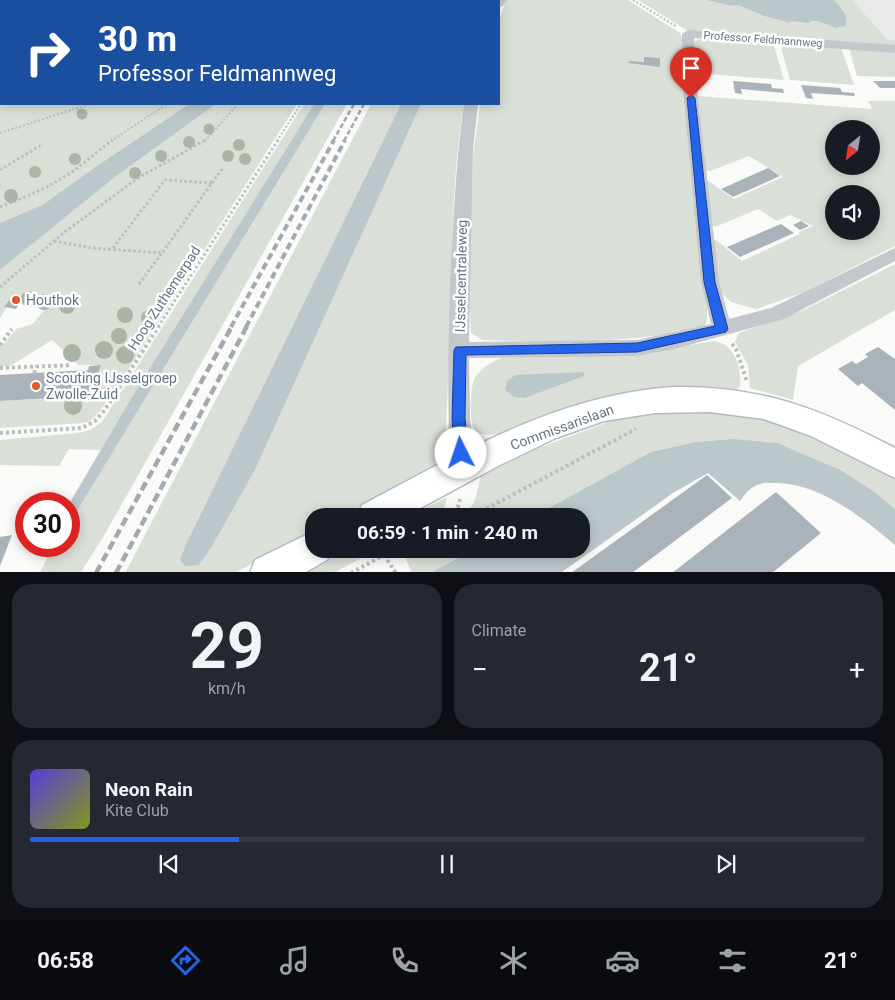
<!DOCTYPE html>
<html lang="en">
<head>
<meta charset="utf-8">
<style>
  body { margin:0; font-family:Roboto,sans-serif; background:#242831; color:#f1f3f6; height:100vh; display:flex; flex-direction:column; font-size:19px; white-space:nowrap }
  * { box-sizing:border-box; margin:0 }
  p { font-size:16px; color:#9ea1a6 }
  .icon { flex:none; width:28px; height:28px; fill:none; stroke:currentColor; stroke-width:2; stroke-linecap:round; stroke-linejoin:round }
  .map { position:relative; height:572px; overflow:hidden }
  .panel { display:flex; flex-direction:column; gap:12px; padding:12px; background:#0d0f14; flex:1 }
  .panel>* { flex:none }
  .guide { position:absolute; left:0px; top:0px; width:500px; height:105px; box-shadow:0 2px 12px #0003; background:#1a4fa0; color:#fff; overflow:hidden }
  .needle { width:32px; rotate:210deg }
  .controls { position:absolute; left:825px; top:120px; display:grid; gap:10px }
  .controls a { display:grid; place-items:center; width:55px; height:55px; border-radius:50%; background:#171b24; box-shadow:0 2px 12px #0003; font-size:25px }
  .speed { position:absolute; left:15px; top:492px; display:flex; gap:10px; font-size:25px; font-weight:700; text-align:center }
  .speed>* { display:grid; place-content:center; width:65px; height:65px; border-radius:50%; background:#171b24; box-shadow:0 2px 12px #0003; line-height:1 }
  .speed .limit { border:8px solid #d22; background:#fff; color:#111 }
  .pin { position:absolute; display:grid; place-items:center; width:42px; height:42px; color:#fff; margin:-51px -21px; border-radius:50% 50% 50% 0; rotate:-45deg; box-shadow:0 0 5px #0007 }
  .pin .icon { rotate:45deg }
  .me { position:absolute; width:55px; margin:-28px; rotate:356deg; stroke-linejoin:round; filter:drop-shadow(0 0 4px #0008) }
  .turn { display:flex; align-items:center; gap:18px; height:105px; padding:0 15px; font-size:22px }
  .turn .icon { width:65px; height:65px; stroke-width:2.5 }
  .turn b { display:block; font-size:35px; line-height:42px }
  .big { font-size:38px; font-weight:700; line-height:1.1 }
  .panel .widget { flex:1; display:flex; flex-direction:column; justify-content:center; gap:8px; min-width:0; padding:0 18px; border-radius:20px; background:#242831 }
  .panel .dial { align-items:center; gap:0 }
  .dial b { font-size:65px; line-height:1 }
  .song { display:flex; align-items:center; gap:15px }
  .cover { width:60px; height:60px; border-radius:8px; background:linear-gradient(135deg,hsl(250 70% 55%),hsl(70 70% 35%)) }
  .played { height:5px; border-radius:2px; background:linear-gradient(90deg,#2563eb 25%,#363941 25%) }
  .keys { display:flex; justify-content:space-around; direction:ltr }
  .heat { display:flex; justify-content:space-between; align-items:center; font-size:28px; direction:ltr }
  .panel .tiles { flex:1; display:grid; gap:12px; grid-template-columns:1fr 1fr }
  .widget:last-child { grid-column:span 2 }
  .trip { position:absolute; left:305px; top:508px; width:285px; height:50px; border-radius:20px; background:#171b24; box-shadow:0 2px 12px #0003; font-weight:700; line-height:50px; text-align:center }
  .menu { display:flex; height:80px; justify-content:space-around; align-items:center; background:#090b0e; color:#9ea1a6 }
  .menu .icon { width:35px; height:35px }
  .menu .current { color:#2563eb }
  .menu b { font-size:22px; color:#f1f3f6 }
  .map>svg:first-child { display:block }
</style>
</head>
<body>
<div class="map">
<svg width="895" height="573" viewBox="0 0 895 573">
  <rect width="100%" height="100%" fill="#fafaf8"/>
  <path fill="#e8e9e9" d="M852,0h43v40h-7z"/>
  <g fill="#dadfd7" fill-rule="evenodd">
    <path d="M0,0h274v1h-273v103h188l-98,66 -47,34 -44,19z"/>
    <path d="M506,0h122l52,33 3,9 24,267v11l-3,8c-73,15 -146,15 -221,12l-12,-7 -2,-37 4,-140 7,-52h19v-82z"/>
    <path d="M638,0h68l32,5 26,11 26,7v-2h27l19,7 10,-2 -2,-16 -10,-10h18l36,40h7v7l-207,-16z"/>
    <path d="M705,38l68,4 11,38 -88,-7 -2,-32z"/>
    <path d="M780,43l58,5 4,2 12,35 -64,-5z"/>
    <path d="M849,48l46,3v26l-38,-1z"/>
    <path d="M698,96l174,13 -4,-8h27v145l-91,46 -48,17 -25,-7 -14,-13 -5,-49h4l26,21 58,-27 -1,-2 14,-6 -23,-11 -13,6 -19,-12 -43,18 -3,-2 -5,-45 27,19 49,-22 -34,-21 -39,15 -4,-1zM834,129h37v37h-37zM834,194h37v37h-37z"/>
    <path d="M216,104h81l-177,278 -20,29 -10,10 -6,2 -84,5v-27l68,-4 21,6 12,-38h-24v-2l-25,-23 -42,26h-10v-23h5l11,-14 17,-5 19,-24 -39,-4 -13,22v-48l116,-95z"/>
    <path d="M304,104h10l-213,346 -32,-1 -10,17 -59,-1v-25l78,-7 12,-3 12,-8z"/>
    <path d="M325,104h22l-242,430 -24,38 -41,1 11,-23 4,-4h14v-22z"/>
    <path d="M371,104h30l-213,436 11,25 12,-17 44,-78 166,-366h43c-12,68 -11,137 -13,206 -2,47 -4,94 -6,142l-10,15 -91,49h-30v17l-78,39 -111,1z"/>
    <path d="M895,264v46l-97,56 -5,34 -43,-12 -2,-23 -13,-23 4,-9 65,-23z"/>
    <path d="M714,341c21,3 28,27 26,45l-7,7 -138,7 -103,35c-7,0 -14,-1 -18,-7 -5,-7 -4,-43 1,-50 7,-12 19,-17 31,-22l148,-5zM583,372l2,2 -2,2 -58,22 -20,-12 6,-9z"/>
    <path d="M672,408l74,5 68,21 81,43v32l-19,-16 -144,-54 -37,3 -44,10 -117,64h-71l11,-13 7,-27 55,-27 80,-30z"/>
    <path d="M447,497c-4,24 -16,19 -37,19z"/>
    <path d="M347,549h32l-44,23 -33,1z"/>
    <path d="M405,549h70l-43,23h-21l-8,-21z"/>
  </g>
  <g fill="#bbc7cb">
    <path d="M706,0h128c8,7 14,15 12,26l-10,2 -19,-7h-6l-2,2 -18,-2 -1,2 -26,-7 -26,-11 -5,1z"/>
    <path d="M189,104h27l-100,72 -116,94v-47l44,-19 47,-34z"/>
    <path d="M314,104h11l-256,420v-20l65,-110z"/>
    <path d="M401,104h20l-166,366 -44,78 -12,17 -14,1 -5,-6 8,-20z"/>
    <path d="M583,372l2,3 -1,1 -59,22 -11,-1 -9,-7 2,-9 8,-6z"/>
    <path d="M732,439l45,4 63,27 36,23 19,16v36c-32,-27 -75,-62 -120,-62 -5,0 -11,-1 -15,1 -10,3 -15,10 -20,17l-32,-28 -35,20 -111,79h-130l43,-23h106v-33h-47l117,-64 44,-10z"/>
  </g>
  <g fill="#aab3b9">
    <path d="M644,57l16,1v9l-31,-4v-2l15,1z"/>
    <path d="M733,81l38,3 1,4 11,1 1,4 -43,-4 1,5 -7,-1z"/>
    <path d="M873,81h22v7h-15z"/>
    <path d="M801,85l39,3 2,4 12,1 1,3 -44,-3 2,6 -7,-1z"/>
    <path d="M768,168l12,8 -47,21 -12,-8z"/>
    <path d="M801,221l8,5 -9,4 -7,-5z"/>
    <path d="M781,224l13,9 -54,24 -13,-10z"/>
    <path d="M13,296h12l-9,13 -12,-2z"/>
    <path d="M878,347l17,12v51l-33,-27 -4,3 -20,-17 14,-8 4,3 12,-7 -3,-3z"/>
    <path d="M101,365l-12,35 -23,2 2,-5 -68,4v-26l88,-5 1,-4z"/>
    <path d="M707,475l25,23 -100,75h-61z"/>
    <path d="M776,492l45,41 -49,40h-100z"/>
    <path d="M12,535l-12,31v-29z"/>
  </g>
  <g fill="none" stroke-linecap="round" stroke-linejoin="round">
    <g stroke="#b3babf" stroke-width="3">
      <g id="secondary">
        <path d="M674,387c88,-1 144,21 221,61v30l-84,-42 -47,-17 -54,-7 -55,1 -51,8 -48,17 -58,28 -92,50h-49l5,-11c99,-52 197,-111 312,-118z"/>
        <path d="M314,531v18h18l-5,11 -23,13h-54l5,-13z"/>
      </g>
    </g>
    <g stroke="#bbbfc2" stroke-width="2" stroke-dasharray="2 2" stroke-linecap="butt">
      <path d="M59,0l4,1"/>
      <path d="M633,0l44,27"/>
      <path d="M9,1l2,-1"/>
      <path d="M0,133l90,-29"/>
      <path d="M111,141l56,-37"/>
      <path d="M205,141l33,-37"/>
      <path d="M277,141l24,-37"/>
    </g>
    <g stroke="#bbbfc2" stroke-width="3" stroke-dasharray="2.5 2.5" stroke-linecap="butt">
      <path d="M0,170l43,-26"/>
      <path d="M212,183l11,-15"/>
      <path d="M0,207c23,-9 46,-18 67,-32 16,-10 30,-24 46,-35"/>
      <path d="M54,241l38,7 70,5 50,-70 -47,-3 -53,69"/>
      <path d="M139,284l23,-31"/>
      <path d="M0,287l66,-56 72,-53 68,-38"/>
      <path d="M158,327l120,-187"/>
    </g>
    <g stroke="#bbbfc2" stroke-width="4" stroke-dasharray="3 3" stroke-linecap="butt">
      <path d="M732,344l4,5 11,33"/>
      <path d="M0,345l12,-16"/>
      <path d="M0,368l72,-3"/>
      <path d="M34,373l3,-7"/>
      <path d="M0,433l82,-5 13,-7 9,-10 55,-85"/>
      <path d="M457,511h25l154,-82"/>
      <path d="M450,516l7,-5 3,-12"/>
      <path d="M384,555l12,18"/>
      <path d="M351,573l44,-24"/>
    </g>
    <g fill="#c3c8cc" fill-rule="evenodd">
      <path d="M495,0h12l-4,6 -4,1v-6z"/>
      <path d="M688,30l207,15v8l-201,-15 2,41 23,203 10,37 42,-11 124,-60v13l-111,58 -106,29 -41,8 -168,2 1,60 4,52 -4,7 -8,3 -8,-3 -4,-7c-3,-75 -2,-150 2,-225 3,-48 5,-94 12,-141h14l-5,45 -4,193 168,-2 74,-16 -10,-42 -19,-203v-45z"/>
    </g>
    <use href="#secondary" fill="#fff" fill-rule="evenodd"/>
    <g stroke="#a2aab0" stroke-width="2.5" stroke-dasharray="5 2.5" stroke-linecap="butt">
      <path d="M333,141l21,-37"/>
      <path d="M344,141l20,-37"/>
    </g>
    <g stroke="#a2aab0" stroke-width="4" stroke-dasharray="7 4" stroke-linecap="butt">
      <path d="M231,327l103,-187"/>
      <path d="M246,327l99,-187"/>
    </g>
    <g stroke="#a2aab0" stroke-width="4.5" stroke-dasharray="9 4.5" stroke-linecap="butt">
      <path d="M96,573l136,-247"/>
      <path d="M116,573l131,-247"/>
    </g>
  </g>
  <g fill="#aab4a7">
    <circle cx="82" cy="114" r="5.5"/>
    <circle cx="209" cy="129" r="5.5"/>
    <circle cx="189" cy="142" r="6"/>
    <circle cx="239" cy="145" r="6"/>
    <circle cx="161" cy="156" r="6"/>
    <circle cx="228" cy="156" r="6"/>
    <circle cx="75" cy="159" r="6"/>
    <circle cx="245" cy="159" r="6"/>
    <circle cx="35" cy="172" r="6"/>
    <circle cx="135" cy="173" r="6"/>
    <circle cx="11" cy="196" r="7"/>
    <circle cx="29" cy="299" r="8"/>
    <circle cx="44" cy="302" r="8"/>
    <circle cx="67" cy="306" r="8"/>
    <circle cx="125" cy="315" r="8"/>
    <circle cx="149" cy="318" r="8"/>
    <circle cx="119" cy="336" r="8"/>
    <circle cx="104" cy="350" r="9"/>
    <circle cx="72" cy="353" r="9"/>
    <circle cx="125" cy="355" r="9"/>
    <circle cx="73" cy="406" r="9"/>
  </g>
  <path fill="#2563eb" stroke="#184099" d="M691,95l4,3 20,184 13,47 -2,3 -89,20 -171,3 -1,63 3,35 -2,4 -5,2 -5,-2 -2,-4 -2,-35 2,-68 2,-3 181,-4 78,-17 -11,-44 -17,-184z"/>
  <g fill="#e4572e" stroke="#fff" stroke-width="2">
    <circle cx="16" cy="300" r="5"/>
    <circle cx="36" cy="386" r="5"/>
  </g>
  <g text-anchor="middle" stroke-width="5" stroke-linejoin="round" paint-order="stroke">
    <g font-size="11" fill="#657683" stroke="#fff">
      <text transform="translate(763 39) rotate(4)" y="4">Professor Feldmannweg</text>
    </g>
    <g font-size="14" fill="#657683" stroke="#fff">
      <text transform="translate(461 276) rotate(-89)" y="5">IJsselcentraleweg</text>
      <text transform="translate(164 298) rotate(-57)" y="5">Hoog Zuthemerpad</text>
      <text transform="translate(562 427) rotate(-20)" y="5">Commissarislaan</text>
    </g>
    <g font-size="14" fill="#657683" stroke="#fff" text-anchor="start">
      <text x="26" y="305">Houthok</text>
      <text x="46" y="383">Scouting IJsselgroep<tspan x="46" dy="16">Zwolle-Zuid</tspan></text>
    </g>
  </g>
</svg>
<div class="controls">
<a><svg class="needle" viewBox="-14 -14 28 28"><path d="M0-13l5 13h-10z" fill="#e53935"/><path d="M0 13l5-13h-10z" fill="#9ea1a6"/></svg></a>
<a><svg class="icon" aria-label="sound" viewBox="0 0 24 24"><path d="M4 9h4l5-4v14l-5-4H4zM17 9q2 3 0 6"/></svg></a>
</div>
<div class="speed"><div class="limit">30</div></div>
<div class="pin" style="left:691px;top:98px;background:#d93025"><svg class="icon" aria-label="arrive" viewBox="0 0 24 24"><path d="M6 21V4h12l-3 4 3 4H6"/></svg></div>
<svg class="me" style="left:461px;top:453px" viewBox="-20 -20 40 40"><circle r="19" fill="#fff"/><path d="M0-13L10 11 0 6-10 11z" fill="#2563eb"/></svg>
<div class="trip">06:59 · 1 min · 240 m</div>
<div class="guide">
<div class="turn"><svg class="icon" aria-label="right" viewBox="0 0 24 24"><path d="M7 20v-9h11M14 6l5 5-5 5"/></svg><div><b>30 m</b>Professor Feldmannweg</div></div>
</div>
</div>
<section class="panel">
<div class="tiles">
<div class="widget dial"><b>29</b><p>km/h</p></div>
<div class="widget"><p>Climate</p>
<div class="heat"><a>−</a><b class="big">21°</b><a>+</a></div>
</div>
<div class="widget">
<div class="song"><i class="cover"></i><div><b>Neon Rain</b><p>Kite Club</p></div></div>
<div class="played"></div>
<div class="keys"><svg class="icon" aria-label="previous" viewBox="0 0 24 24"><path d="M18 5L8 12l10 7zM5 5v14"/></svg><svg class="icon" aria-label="pause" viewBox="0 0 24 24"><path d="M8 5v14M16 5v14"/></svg><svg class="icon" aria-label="next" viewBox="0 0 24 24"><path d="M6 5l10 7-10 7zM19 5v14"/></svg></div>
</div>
</div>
</section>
<nav class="menu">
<b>06:58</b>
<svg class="icon current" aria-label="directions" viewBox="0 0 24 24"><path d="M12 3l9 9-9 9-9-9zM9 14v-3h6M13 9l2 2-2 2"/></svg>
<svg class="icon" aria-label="music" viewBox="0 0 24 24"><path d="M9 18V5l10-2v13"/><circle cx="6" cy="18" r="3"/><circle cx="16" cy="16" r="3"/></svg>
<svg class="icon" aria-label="phone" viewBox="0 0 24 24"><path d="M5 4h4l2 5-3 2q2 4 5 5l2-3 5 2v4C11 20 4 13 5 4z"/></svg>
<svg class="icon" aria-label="climate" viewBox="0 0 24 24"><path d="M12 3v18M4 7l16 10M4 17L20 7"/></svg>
<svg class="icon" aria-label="car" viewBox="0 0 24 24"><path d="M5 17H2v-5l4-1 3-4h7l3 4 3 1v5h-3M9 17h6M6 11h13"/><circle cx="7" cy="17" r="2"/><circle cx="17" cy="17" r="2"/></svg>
<svg class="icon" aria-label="filters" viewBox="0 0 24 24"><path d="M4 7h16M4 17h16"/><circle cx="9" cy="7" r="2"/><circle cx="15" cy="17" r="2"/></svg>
<b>21°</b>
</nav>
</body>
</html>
